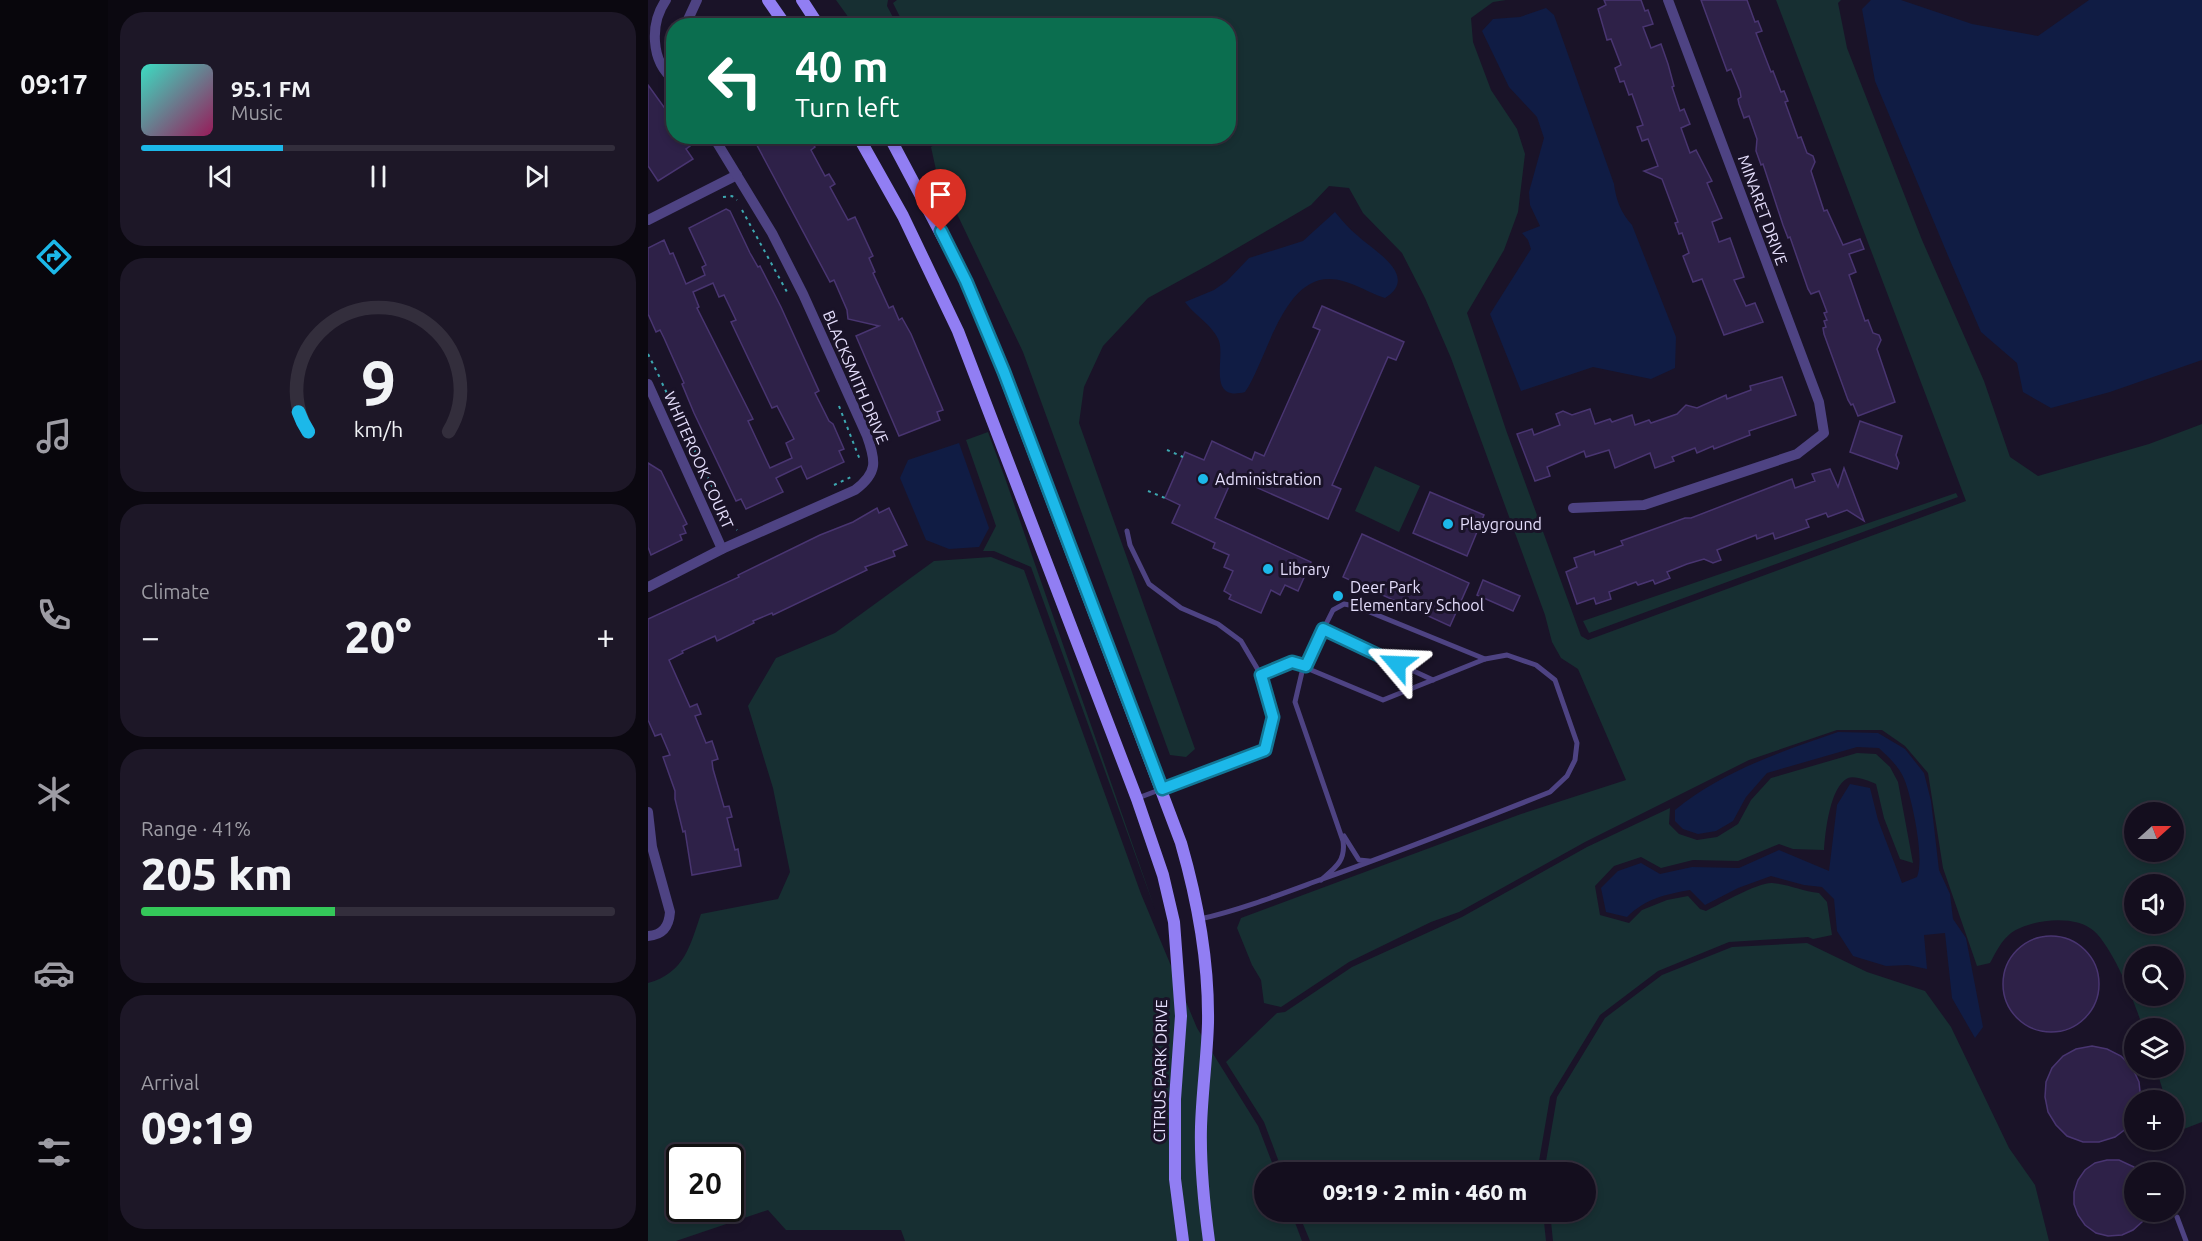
<!DOCTYPE html>
<html lang="en">
<head>
<meta charset="utf-8">
<style>
  body { margin:0; font-family:Ubuntu,sans-serif; background:#1d1727; color:#f1f3f6; height:100vh; display:flex; flex-direction:column; font-size:22px; white-space:nowrap }
  * { box-sizing:border-box; margin:0 }
  p { font-size:20px; color:#9d9ca4 }
  .icon { flex:none; width:33px; height:33px; fill:none; stroke:currentColor; stroke-width:2; stroke-linecap:round; stroke-linejoin:round }
  .map { position:relative; flex:1; overflow:hidden }
  .side { display:flex; flex-direction:column; gap:12px; padding:12px; background:#0b0810; width:540px }
  .side>* { flex:none }
  .guide { position:absolute; left:18px; top:18px; width:570px; height:126px; border-radius:24px; box-shadow:0 3px 9px #0003,0 0 0 2px #332e3c; background:#0b6e4f; color:#fff; overflow:hidden }
  .needle { width:39px; rotate:69deg }
  .buttons { position:absolute; left:1476px; top:802px; display:grid; gap:12px }
  .buttons a { display:grid; place-items:center; width:60px; height:60px; border-radius:50%; background:#140e1e; box-shadow:0 3px 9px #0003,0 0 0 2px #332e3c; font-size:30px }
  .speed { position:absolute; left:18px; top:1144px; display:flex; gap:12px; font-size:30px; font-weight:700; text-align:center }
  .speed>* { display:grid; place-content:center; width:78px; height:78px; border-radius:50%; background:#140e1e; box-shadow:0 3px 9px #0003,0 0 0 2px #332e3c; line-height:1 }
  .speed .limit { border:3px solid #111; border-radius:9px; background:#fff; color:#111 }
  .pin { position:absolute; display:grid; place-items:center; width:51px; height:51px; color:#fff; margin:-62px -26px; border-radius:50% 50% 50% 0; rotate:-45deg; box-shadow:0 0 6px #0007 }
  .pin .icon { rotate:45deg }
  .me { position:absolute; width:66px; margin:-33px; rotate:296deg; stroke-linejoin:round; filter:drop-shadow(0 0 4px #0008) }
  .turn { display:flex; align-items:center; gap:21px; height:126px; padding:0 30px; font-size:27px }
  .turn .icon { width:78px; height:78px; stroke-width:2.5 }
  .turn b { display:block; font-size:42px; line-height:51px }
  .big { font-size:45px; font-weight:800; line-height:1.1 }
  .side .tile { flex:1; display:flex; flex-direction:column; justify-content:center; gap:9px; min-width:0; padding:0 21px; border-radius:24px; background:#1d1727 }
  .side .dial { align-items:center; gap:0 }
  .dial svg { height:156px; overflow:visible; fill:none; stroke:#332e3c; stroke-width:7; stroke-linecap:round; text-anchor:middle }
  .dial text { fill:#f1f3f6; stroke:none }
  .song { display:flex; align-items:center; gap:18px }
  .cover { width:72px; height:72px; border-radius:9px; background:linear-gradient(135deg,hsl(170 70% 55%),hsl(330 70% 35%)) }
  .played { height:6px; border-radius:3px; background:linear-gradient(90deg,#1cb8e9 30%,#332e3c 30%) }
  .keys { display:flex; justify-content:space-around; direction:ltr }
  .heat { display:flex; justify-content:space-between; align-items:center; font-size:33px; direction:ltr }
  .charge { height:9px; border-radius:4px; background:linear-gradient(90deg,#34c759 41%,#332e3c 0) }
  .trip { position:absolute; left:606px; top:1162px; width:342px; height:60px; border-radius:30px; background:#140e1e; box-shadow:0 3px 9px #0003,0 0 0 2px #332e3c; font-weight:800; line-height:60px; text-align:center }
  main { display:flex; flex:1; min-height:0 }
  .tab-bar { display:flex; flex-direction:column; width:108px; justify-content:space-around; align-items:center; background:#08060c; color:#9d9ca4 }
  .tab-bar .icon { width:42px; height:42px }
  .tab-bar .on { color:#1cb8e9 }
  .tab-bar b { font-size:27px; color:#f1f3f6 }
  .map>svg:first-child { display:block }
</style>
</head>
<body>
<main>
<nav class="tab-bar">
<b>09:17</b>
<svg class="icon on" aria-label="directions" viewBox="0 0 24 24"><path d="M12 3l9 9-9 9-9-9zM9 14v-3h6M13 9l2 2-2 2"/></svg>
<svg class="icon" aria-label="music" viewBox="0 0 24 24"><path d="M9 18V5l10-2v13"/><circle cx="6" cy="18" r="3"/><circle cx="16" cy="16" r="3"/></svg>
<svg class="icon" aria-label="phone" viewBox="0 0 24 24"><path d="M5 4h4l2 5-3 2q2 4 5 5l2-3 5 2v4C11 20 4 13 5 4z"/></svg>
<svg class="icon" aria-label="climate" viewBox="0 0 24 24"><path d="M12 3v18M4 7l16 10M4 17L20 7"/></svg>
<svg class="icon" aria-label="car" viewBox="0 0 24 24"><path d="M5 17H2v-5l4-1 3-4h7l3 4 3 1v5h-3M9 17h6M6 11h13"/><circle cx="7" cy="17" r="2"/><circle cx="17" cy="17" r="2"/></svg>
<svg class="icon" aria-label="filters" viewBox="0 0 24 24"><path d="M4 7h16M4 17h16"/><circle cx="9" cy="7" r="2"/><circle cx="15" cy="17" r="2"/></svg>
</nav>
<section class="side">
<div class="tile">
<div class="song"><i class="cover"></i><div><b>95.1 FM</b><p>Music</p></div></div>
<div class="played"></div>
<div class="keys"><svg class="icon" aria-label="previous" viewBox="0 0 24 24"><path d="M18 5L8 12l10 7zM5 5v14"/></svg><svg class="icon" aria-label="pause" viewBox="0 0 24 24"><path d="M8 5v14M16 5v14"/></svg><svg class="icon" aria-label="next" viewBox="0 0 24 24"><path d="M6 5l10 7-10 7zM19 5v14"/></svg></div>
</div>
<div class="tile dial"><svg viewBox="0 0 100 80">
<path d="M14 69A42 42 0 1 1 86 69"/>
<path d="M14 69A42 42 0 0 1 9 59" stroke="#1cb8e9"/>
<text x="50" y="56" font-size="32" font-weight="700">9</text>
<text x="50" y="72" font-size="11">km/h</text>
</svg></div>
<div class="tile"><p>Climate</p>
<div class="heat"><a>−</a><b class="big">20°</b><a>+</a></div>
</div>
<div class="tile"><p>Range · 41%</p><b class="big">205 km</b><div class="charge"></div></div>
<div class="tile"><p>Arrival</p><b class="big">09:19</b></div>
</section>
<div class="map">
<svg width="1554" height="1241" viewBox="0 0 1554 1241">
  <rect width="100%" height="100%" fill="#1a1328"/>
  <g fill="#172f32" fill-rule="evenodd">
    <path d="M188,0h52l-1,6 10,19h-43z"/>
    <path d="M249,0h609l-13,2 -22,16 2,24 18,48 26,39 8,25 -7,58 -14,38 -37,63 39,117 75,206 7,4 378,-139 -190,-501h65l-3,3 9,45 75,192 62,141 26,76 28,19 111,-32 53,-20v698l-26,10 -2,-31h-8l-10,-33h18v-39h-31c-7,-25 -30,-81 -49,-98 -18,-17 -64,-12 -83,2 -10,8 -15,19 -21,30l-13,3 -34,-98 -15,-95 -23,-27 -23,-16h-45l-88,30 -164,82 -126,70 -28,10 -82,40 -68,45 -17,-4 -3,-23 -9,-15 -15,-37 4,-10 280,-104 105,-34 -48,-111 -17,-11 -9,-16 -7,-27 -94,-257 -26,-60 -23,-45 -39,-40 -14,-25 -20,-2 -18,19 -101,59 -62,34 -45,48 -19,41 -5,36 116,326 -9,8 -16,-2 -147,-403 -87,-182 -5,-23 14,-11h283v-110l-324,-1 -11,-22zM1486,813h40v39h-40zM1486,885h40v39h-40zM1486,957h40v39h-40z"/>
    <path d="M340,432l17,46 150,431 -124,-342 -37,-16h-11l13,-25 -30,-86z"/>
    <path d="M727,466l45,20 -21,46 -44,-21z"/>
    <path d="M1308,493l2,4 -369,136 -6,-12z"/>
    <path d="M343,557l33,13 117,324 56,134 61,98 18,47h-12v39h27l11,29h-397l-4,-11h-115l-18,-20 -92,31h-28v-258c37,-10 42,-38 53,-69l77,-15 12,-27 -17,-84 -25,-82 28,-48 59,-25 99,-72zM32,1158h50v51h-50z"/>
    <path d="M1209,753l19,1 14,13 8,15 15,81 -13,-4 -16,-41 -8,-34c-6,-3 -22,-9 -28,-6 -18,8 -23,55 -24,72l-31,-1 -14,-5 -41,17 -45,-1 -32,8 -20,-11 -27,9 -19,20 5,29 29,8 13,-13 25,-10 21,-4 12,13 6,2c14,-7 53,-29 66,-28 16,1 30,8 47,10l8,9 5,33 -19,4 -5,-2 -79,5 -71,29 -58,44 -50,82 -13,76h-254l-19,-51 -38,-60 51,-49 8,-1 67,-45 110,-50 125,-70 83,-39 -1,16 10,10 18,6 20,-3 21,-13 13,-24 20,-22z"/>
    <path d="M1159,943l60,29 58,19 26,36 58,121 26,37 14,56h-496l-3,-29h36v-39h-42l13,-76 48,-79 57,-43 70,-28z"/>
    <path d="M650,1212h245l3,29h-236z"/>
  </g>
  <g fill="#101c44">
    <path d="M1223,0h30l71,24 66,12 51,-36h113v360l-92,32 -59,16 -28,-16 -6,-29 -36,-31 -32,-74 -74,-177 -13,-72z"/>
    <path d="M898,8l8,7 60,169c2,16 7,29 18,41l44,112 -1,31 -24,11 -58,-12 -72,24 -31,-77 41,-65 -3,-9 -6,-7 18,-7 -10,-21 -1,-13 15,-54 -7,-21 -28,-30 -27,-56 11,-12 27,-2z"/>
    <path d="M687,212c7,8 14,17 23,24 16,15 62,40 27,62 -19,-6 -36,-19 -56,-19 -47,0 -62,81 -84,113 -38,10 -20,-34 -26,-51 -6,-16 -24,-25 -34,-39l29,-12 13,-9 22,-23 54,-17z"/>
    <path d="M311,443l30,85 -10,19 -30,2 -23,-9 -26,-62 8,-18z"/>
    <path d="M1190,732l40,1 27,16 19,24 7,28 8,69 11,24 3,25 13,19 17,89 -8,11 -23,-40 -7,-65 -21,2 3,34 -19,-4 -22,1 -33,-10 -16,-25 -3,-32 -12,-12 -18,-2 -33,-9 -33,12 -33,17 -15,-15c-24,4 -45,9 -63,27l-21,-5 -5,-24 17,-17 23,-8 19,11 32,-7 47,1 40,-18 50,21 8,-66 13,-21 20,4 8,32 24,63 15,-6c8,-18 -5,-77 -12,-96 -5,-14 -16,-23 -26,-33l-22,-1 -90,26 -21,24 -13,24 -17,10 -18,3 -15,-5 -8,-8v-11c48,-39 105,-58 163,-78z"/>
  </g>
  <g fill="#2e2148" stroke="#493571" stroke-width="1.5" fill-rule="evenodd">
    <path d="M956,0h37l4,11 3,-1 5,14 -10,3 8,21 10,-4 7,20 6,22 -2,1 8,24 4,-2 6,15 -9,4 9,25 6,-3 16,31 -5,2 15,35 -10,4 7,20 11,-4 14,39 -10,3 12,26 9,-3 8,19 -39,13 -22,-56 -9,3 -10,-26 6,-3 -7,-20 -3,1 -4,-11 3,-1 -16,-43 -18,-8 14,-5 -10,-27 -6,2 -5,-14 6,-2 -11,-31 -3,1 -5,-14 -4,1 -5,-14 6,-3 -10,-26 -4,1 -9,-31 8,-4z"/>
    <path d="M1053,0h46l8,22 3,-1 4,10 -6,2 15,39 2,-1 8,21 3,-1 4,10 -3,1 13,36 3,-1 6,16 6,3 2,6 -4,9 13,40 3,-1 16,35 17,-6 4,10 -15,5 7,18 -7,3 16,46 3,-1 5,13 6,2 2,5 -4,9 18,53 -37,14 -5,-12 -2,1 -3,-5 -24,-66 -1,-6 3,-1 -2,-6 3,-1 -3,-7 3,-1 -8,-21 -8,3 -3,-5 -18,-52 -2,1 -5,-13 -20,-61 -2,1 -5,-14 1,-12 -8,-23 -5,2 -5,-14 -1,-5 3,-2 -1,-6 -9,-22 -4,2z"/>
    <path d="M0,85l26,36v15h9l7,10 -4,3 7,10 -35,22 -10,-15z"/>
    <path d="M104,136h56l7,11 -4,3 14,26 4,-2 6,10 -5,3 18,33 7,-3 18,39 -4,2 6,14 -2,1 16,35 4,-2 6,14 3,-2 9,16 32,76 -6,2 3,8 -41,16 -43,-100 23,-10 -31,-7 -1,-9 -13,-30 -4,2z"/>
    <path d="M78,209l4,2 20,42 8,14 2,-1 21,41 38,84 -4,2 14,28 4,3 11,25 -5,2 5,11 -37,17 -6,-13 -21,10 -4,2 7,14 -37,17 -5,-10 -5,2 -42,-88 -12,-29 2,-1 -20,-45 -4,-8 -4,2 -8,-18v-66l16,-8 6,14 3,-1 13,31 19,-9 -3,-8 4,-2 -17,-37zM65,283l6,14 5,-2 12,25 -5,2 41,86 5,-2 17,33 -8,4 6,15 -22,10 -22,-47 5,-2 -56,-111 2,-1 -6,-15z"/>
    <path d="M674,306l82,36 -8,18 -8,-3 -56,128 9,4 -13,30 -95,-42 -18,41 96,44 -13,29 -13,-6 -5,10 -9,-5 -10,23 -32,-14 2,-4 -7,-4 9,-20 -9,-4 5,-12 -16,-7 2,-5 -43,-20 8,-18 -15,-7 20,-46 19,8 8,-19 40,19 3,-8 9,4 56,-126 -7,-3z"/>
    <path d="M1134,377l14,38 -47,16 1,4 -36,14 -1,-3 -16,7 -2,-5 -23,9 2,4 -19,7 -5,-15 -35,15 -6,-18 -23,7 -2,-6 -37,16 3,9 -15,5 -18,-47 15,-5 2,6 26,-10 -4,-11 7,-3 9,4 18,-6 5,15 15,-5 2,3 20,-7 3,10 14,-5 2,3 26,-9 9,-9 11,3 29,-13 1,4 24,-9 -1,-4z"/>
    <path d="M1212,421l42,15 -6,19 3,8 -2,6 -47,-17z"/>
    <path d="M0,463l13,8 26,53 -4,2 3,7 -6,2 2,5 -31,15 -3,-8z"/>
    <path d="M1196,468l20,53 -17,-11 -19,7 -2,-4 -20,7 3,7 -34,12 -2,-6 -16,6 -1,-4 -39,15 4,10 -8,3 -9,-4 -17,5 -20,8 3,6 -15,6 -2,-4 -15,5 -2,-3 -27,10 2,7 -15,5 -2,-6 -17,6 -11,-32 11,-5 -3,-9 20,-7 1,4 28,-10 -2,-4 64,-23h6l101,-39 3,9 20,-7 -3,-7 18,-5 8,18z"/>
    <path d="M782,492l54,23 -17,41 -54,-23z"/>
    <path d="M229,508l2,5 10,-5 18,37 -14,6 2,5 -30,11 2,3 -94,45 -1,-2 -19,8 1,2 -37,18 -2,-5 -33,15 1,2 -14,7 21,47 7,-3 4,10 -6,2 11,27 6,-2 6,18 -6,2 1,8 11,38 5,-1 3,11 -5,1 8,32 3,-1 3,17 -49,9 -7,-44 -2,1 -8,-33v-8l-12,-34 7,-2 -9,-21 -6,2 -7,-16v-101l91,-42 -1,-2 82,-40 33,-13z"/>
    <path d="M714,534l107,49 -19,43 -107,-49z"/>
    <path d="M835,580l37,16 -7,15 -36,-16z"/>
    <circle cx="1403" cy="984" r="48"/>
    <path d="M1444,1046l15,3 14,7 11,11 7,15 2,19h-7v16l-7,11 -12,9 -16,5h-16l-16,-6 -11,-11 -8,-13 -3,-15 1,-15 6,-14 11,-12 13,-7z"/>
    <path d="M1459,1160h12l15,7v45h13l-4,9 -10,9 -11,5 -14,1 -12,-3 -11,-8 -7,-10 -4,-11v-12l4,-12 7,-10 10,-7z"/>
  </g>
  <g fill="none" stroke-linecap="round" stroke-linejoin="round">
    <g stroke="#3da8b1" stroke-width="2" stroke-dasharray="3 4.5" stroke-linecap="butt">
      <path d="M75,197l9,-1 5,4"/>
      <path d="M94,210l45,82"/>
      <path d="M0,354l12,24"/>
      <path d="M14,383l66,136 9,11"/>
      <path d="M191,406l21,54"/>
      <path d="M519,450l16,7"/>
      <path d="M186,485l17,-8"/>
      <path d="M500,491l17,7"/>
    </g>
    <g stroke="#4e4383" stroke-width="5">
      <path d="M479,531l3,14 19,39 32,24 37,16 23,17 20,34 12,42 -8,33 -127,48"/>
      <path d="M675,629l110,51"/>
      <path d="M613,675l31,-13 91,38 102,-41"/>
      <path d="M696,836l15,24 10,1"/>
      <path d="M552,919c39,-9 76,-23 114,-37 79,-28 158,-59 236,-90l17,-16 8,-16 2,-17 -22,-63 -19,-15 -29,-10 -22,4 -130,-53 -11,-2 -11,6 -31,62 -7,30 48,139c3,20 -8,27 -22,39"/>
      <path d="M1529,1217l9,24"/>
    </g>
    <g stroke="#4e4383" stroke-width="10">
      <path d="M18,0c-16,23 -16,61 8,80"/>
      <path d="M37,26l12,-26"/>
      <path d="M0,220l89,-45"/>
      <path d="M0,384l74,165"/>
      <path d="M925,508l71,-3 153,-51 27,-21 -5,-31 -151,-402"/>
      <path d="M0,587l74,-38 133,-59c23,-17 21,-29 12,-54l-64,-142 -31,-61 -59,-97"/>
      <path d="M0,812l4,35 18,65c-1,14 -7,23 -22,24"/>
    </g>
    <g stroke="#917ef3" stroke-width="12">
      <path d="M120,0l18,26"/>
      <path d="M154,0l17,26"/>
      <path d="M210,136l45,80 55,115 179,468 26,76 11,47 7,94 -6,83v80l8,62"/>
      <path d="M241,136l77,145 29,70 186,492c17,59 28,118 27,180 -1,35 -6,69 -7,104 -1,38 3,77 8,114"/>
    </g>
  </g>
  <g fill="none" stroke-linecap="round" stroke-linejoin="round">
    <g stroke="#127897" stroke-width="15">
      <path id="route" d="M293,231l25,50 38,91 158,417 103,-39 8,-33 -12,-42 31,-13 14,4 17,-37 74,35"/>
    </g>
    <use href="#route" stroke="#1cb8e9" stroke-width="10"/>
  </g>
  <g fill="#1cb8e9" stroke="#1a1328" stroke-width="2">
    <circle cx="555" cy="479" r="6"/>
    <circle cx="800" cy="524" r="6"/>
    <circle cx="620" cy="569" r="6"/>
    <circle cx="690" cy="596" r="6"/>
  </g>
  <g text-anchor="middle" stroke-width="6" stroke-linejoin="round" paint-order="stroke">
    <g font-size="16" fill="#e5defc" stroke="#1a1328">
      <text transform="translate(1115 210) rotate(70)" y="6">MINARET DRIVE</text>
      <text transform="translate(208 377) rotate(67)" y="6">BLACKSMITH DRIVE</text>
      <text transform="translate(51 460) rotate(66)" y="6">WHITEROOK COURT</text>
      <text transform="translate(512 1071) rotate(-89)" y="6">CITRUS PARK DRIVE</text>
    </g>
    <g font-size="16" fill="#e5defc" stroke="#1a1328" text-anchor="start">
      <text x="567" y="485">Administration</text>
      <text x="812" y="530">Playground</text>
      <text x="632" y="575">Library</text>
      <text x="702" y="593">Deer Park<tspan x="702" dy="18">Elementary School</tspan></text>
    </g>
  </g>
</svg>
<div class="buttons">
<a><svg class="needle" viewBox="-14 -14 28 28"><path d="M0-13l5 13h-10z" fill="#e53935"/><path d="M0 13l5-13h-10z" fill="#9d9ca4"/></svg></a>
<a><svg class="icon" aria-label="sound" viewBox="0 0 24 24"><path d="M4 9h4l5-4v14l-5-4H4zM17 9q2 3 0 6"/></svg></a>
<a><svg class="icon" aria-label="search" viewBox="0 0 24 24"><circle cx="10" cy="10" r="6"/><path d="M15 15l6 6"/></svg></a>
<a><svg class="icon" aria-label="layers" viewBox="0 0 24 24"><path d="M12 4l9 5-9 5-9-5zM3 14l9 5 9-5"/></svg></a>
<a>+</a>
<a>−</a>
</div>
<div class="speed"><div class="limit">20</div></div>
<div class="pin" style="left:293px;top:231px;background:#d93025"><svg class="icon" aria-label="arrive" viewBox="0 0 24 24"><path d="M6 21V4h12l-3 4 3 4H6"/></svg></div>
<svg class="me" style="left:749px;top:664px" viewBox="-20 -20 40 40"><path d="M0-17L14 15 0 8-14 15z" fill="#1cb8e9" stroke="#fff" stroke-width="4"/></svg>
<div class="trip">09:19 · 2 min · 460 m</div>
<div class="guide">
<div class="turn"><svg class="icon" aria-label="left" viewBox="0 0 24 24"><path d="M17 20v-9H6M10 6l-5 5 5 5"/></svg><div><b>40 m</b>Turn left</div></div>
</div>
</div>
</main>
</body>
</html>
